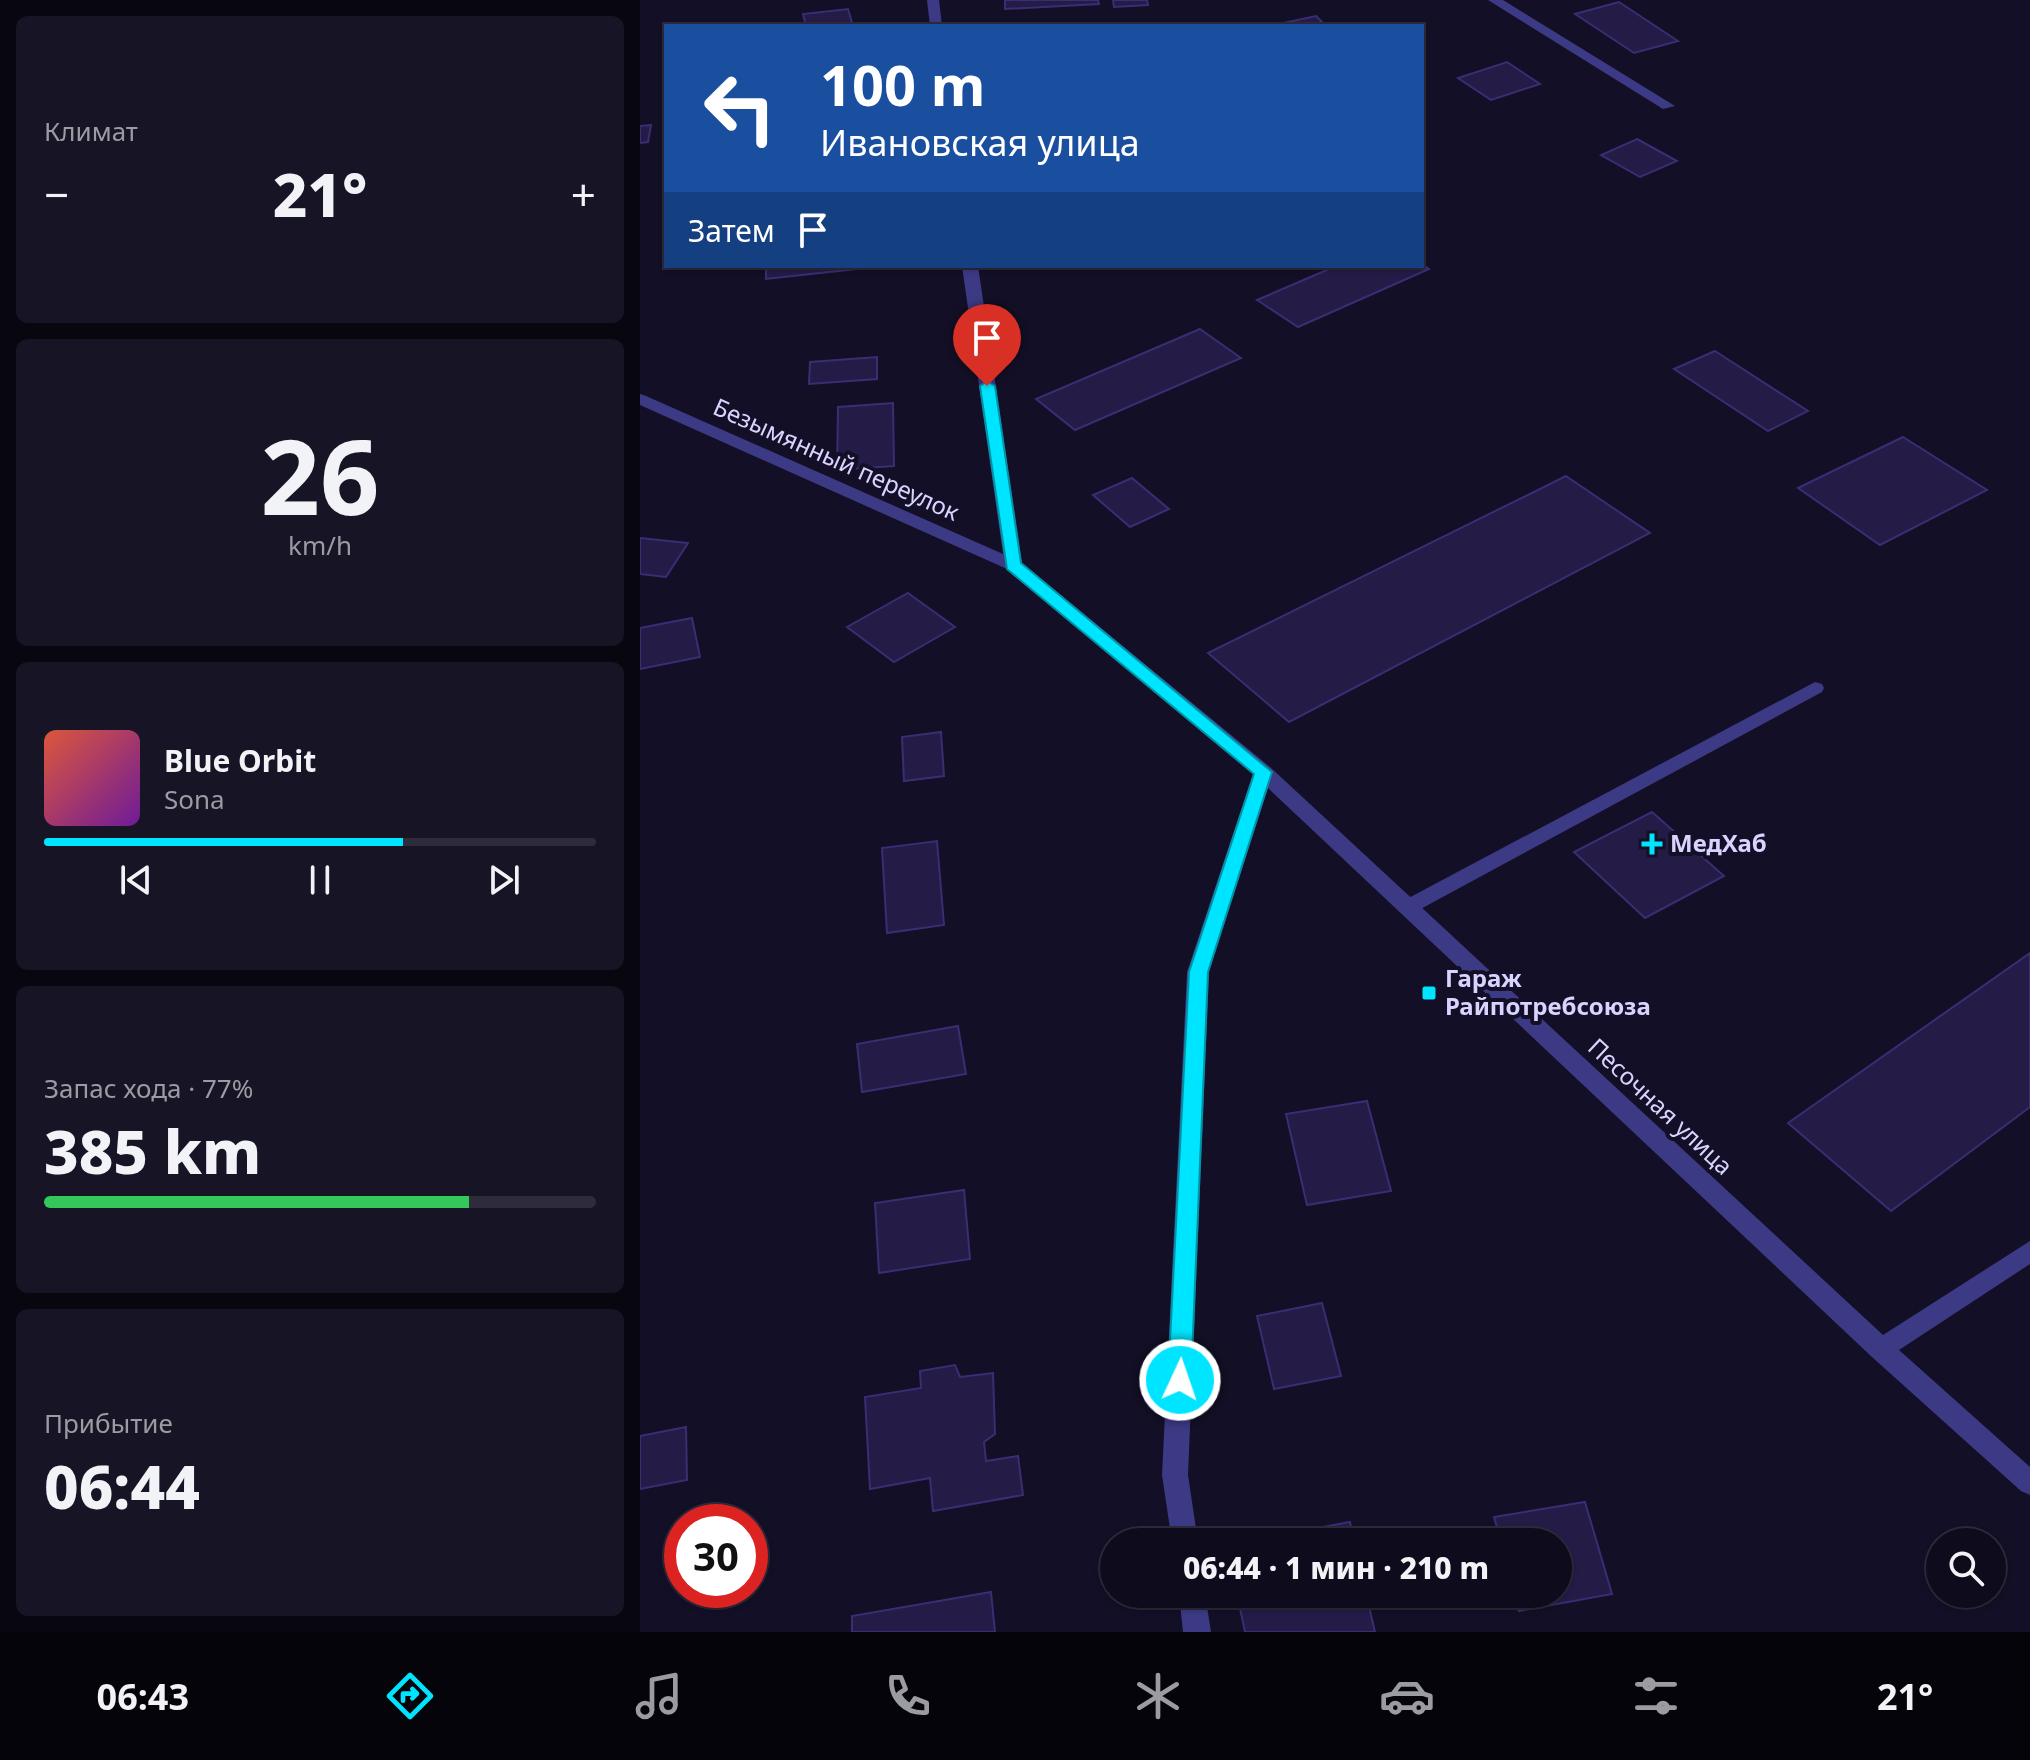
<!DOCTYPE html>
<html lang="ru">
<head>
<meta charset="utf-8">
<style>
  body { margin:0; font-family:"Noto Sans",sans-serif; background:#171425; color:#f1f3f6; height:100vh; display:flex; flex-direction:column; font-size:30px; white-space:nowrap }
  * { box-sizing:border-box; margin:0 }
  p { font-size:26px; color:#9b9ba3 }
  .icon { flex:none; width:44px; height:44px; fill:none; stroke:currentColor; stroke-width:2; stroke-linecap:round; stroke-linejoin:round }
  .map { position:relative; flex:1; overflow:hidden }
  .drawer { display:flex; flex-direction:column; gap:16px; padding:16px; background:#08060f; width:640px }
  .drawer>* { flex:none }
  .hud { position:absolute; left:24px; top:24px; width:760px; height:244px; border-radius:0px; box-shadow:0 2px 6px #0004,0 0 0 2px #2e2b3b; background:#1a4fa0; color:#fff; overflow:hidden }
  .controls { position:absolute; left:1286px; top:1528px; display:grid; gap:16px }
  .controls a { display:grid; place-items:center; width:80px; height:80px; border-radius:50%; background:#0e0b1c; box-shadow:0 2px 6px #0004,0 0 0 2px #2e2b3b; font-size:40px }
  .speed { position:absolute; left:24px; top:1504px; display:flex; gap:16px; font-size:40px; font-weight:700; text-align:center }
  .speed>* { display:grid; place-content:center; width:104px; height:104px; border-radius:50%; background:#0e0b1c; box-shadow:0 2px 6px #0004,0 0 0 2px #2e2b3b; line-height:1 }
  .speed .limit { border:12px solid #d22; background:#fff; color:#111 }
  .pin { position:absolute; display:grid; place-items:center; width:68px; height:68px; color:#fff; margin:-82px -34px; border-radius:50% 50% 50% 0; rotate:-45deg; box-shadow:0 0 8px #0007 }
  .pin .icon { rotate:45deg }
  .me { position:absolute; width:88px; margin:-44px; rotate:3deg; stroke-linejoin:round; filter:drop-shadow(0 0 6px #0008) }
  .turn { display:flex; align-items:center; gap:28px; height:168px; padding:0 24px; font-size:36px }
  .turn .icon { width:104px; height:104px; stroke-width:2.5 }
  .turn b { display:block; font-size:56px; line-height:68px }
  .then { display:flex; align-items:center; height:76px; padding:0 24px; background:#0003; gap:16px; font-size:30px }
  .big { font-size:60px; font-weight:800; line-height:1.1 }
  .drawer .tile { flex:1; display:flex; flex-direction:column; justify-content:center; gap:12px; min-width:0; padding:0 28px; border-radius:12px; background:#171425 }
  .drawer .dial { align-items:center; gap:0 }
  .dial b { font-size:104px; line-height:1 }
  .song { display:flex; align-items:center; gap:24px }
  .cover { width:96px; height:96px; border-radius:12px; background:linear-gradient(135deg,hsl(10 70% 55%),hsl(280 70% 35%)) }
  .played { height:8px; border-radius:4px; background:linear-gradient(90deg,#00e5ff 65%,#2e2b3b 65%) }
  .keys { display:flex; justify-content:space-around; direction:ltr }
  .heat { display:flex; justify-content:space-between; align-items:center; font-size:44px; direction:ltr }
  .charge { height:12px; border-radius:6px; background:linear-gradient(90deg,#34c759 77%,#2e2b3b 0) }
  .trip { position:absolute; left:460px; top:1528px; width:472px; height:80px; border-radius:40px; background:#0e0b1c; box-shadow:0 2px 6px #0004,0 0 0 2px #2e2b3b; font-weight:800; line-height:80px; text-align:center }
  .tab-bar { display:flex; height:128px; justify-content:space-around; align-items:center; background:#06040b; color:#9b9ba3 }
  .tab-bar .icon { width:56px; height:56px }
  .tab-bar .on { color:#00e5ff }
  .tab-bar b { font-size:36px; color:#f1f3f6 }
  main { display:flex; flex:1; min-height:0 }
  .map>svg:first-child { display:block }
</style>
</head>
<body>
<main>
<section class="drawer">
<div class="tile"><p>Климат</p>
<div class="heat"><a>−</a><b class="big">21°</b><a>+</a></div>
</div>
<div class="tile dial"><b>26</b><p>km/h</p></div>
<div class="tile">
<div class="song"><i class="cover"></i><div><b>Blue Orbit</b><p>Sona</p></div></div>
<div class="played"></div>
<div class="keys"><svg class="icon" aria-label="previous" viewBox="0 0 24 24"><path d="M18 5L8 12l10 7zM5 5v14"/></svg><svg class="icon" aria-label="pause" viewBox="0 0 24 24"><path d="M8 5v14M16 5v14"/></svg><svg class="icon" aria-label="next" viewBox="0 0 24 24"><path d="M6 5l10 7-10 7zM19 5v14"/></svg></div>
</div>
<div class="tile"><p>Запас хода · 77%</p><b class="big">385 km</b><div class="charge"></div></div>
<div class="tile"><p>Прибытие</p><b class="big">06:44</b></div>
</section>
<div class="map">
<svg width="1390" height="1632" viewBox="0 0 1390 1632">
  <rect width="100%" height="100%" fill="#130f26"/>
  <g fill="#241b47" stroke="#3b2d73" stroke-width="2">
    <path d="M365,0h93l1,4 -94,5z"/>
    <path d="M473,0h34l1,5 -34,2z"/>
    <path d="M979,2l59,39 -44,12 -59,-39z"/>
    <path d="M208,9l5,17h-47l-3,-12z"/>
    <path d="M676,16l10,10 -52,-1z"/>
    <path d="M867,62l33,22 -49,16 -33,-22z"/>
    <path d="M11,125l-3,17 -8,1v-17z"/>
    <path d="M997,139l40,22 -37,16 -39,-22z"/>
    <path d="M782,264l7,5 -131,58 -41,-27 79,-34z"/>
    <path d="M126,266h90v3l-90,10z"/>
    <path d="M560,329l41,29 -166,72 -39,-31z"/>
    <path d="M1075,351l93,60 -40,20 -94,-62z"/>
    <path d="M237,357v22l-68,5 1,-22z"/>
    <path d="M253,403l1,63 -57,4 1,-63z"/>
    <path d="M1263,437l84,53 -107,55 -82,-57z"/>
    <path d="M926,476l84,57 -361,189 -81,-69z"/>
    <path d="M492,478l37,31 -39,18 -37,-32z"/>
    <path d="M0,538l48,5 -22,34 -26,-3z"/>
    <path d="M268,593l47,34 -61,35 -47,-35z"/>
    <path d="M52,618l8,39 -60,12v-41z"/>
    <path d="M301,732l3,44 -40,5 -2,-44z"/>
    <path d="M1012,812l72,64 -79,42 -71,-66z"/>
    <path d="M297,841l7,84 -57,8 -5,-85z"/>
    <path d="M1390,953v154l-139,104 -103,-88z"/>
    <path d="M318,1026l8,48 -104,18 -5,-48z"/>
    <path d="M727,1101l24,90 -84,14 -21,-91z"/>
    <path d="M324,1190l6,69 -91,14 -4,-70z"/>
    <path d="M682,1303l19,73 -67,13 -17,-73z"/>
    <path d="M315,1365l5,12 33,-4 2,61 -11,8 2,19 32,-5 5,39 -90,16 -3,-33 -60,11 -5,-92 56,-9 -1,-17z"/>
    <path d="M46,1427l1,53 -47,9v-53z"/>
    <path d="M945,1502l27,92 -93,17 -5,-17h44v-52h-57l-7,-25z"/>
    <path d="M710,1522l4,20h-112z"/>
    <path d="M351,1592l4,40h-143v-16z"/>
    <path d="M597,1594h129l9,38h-130z"/>
  </g>
  <g fill="none" stroke-linecap="round" stroke-linejoin="round">
    <path fill="#3d3a85" fill-rule="evenodd" d="M1175,682l7,2 2,4 -2,4 -407,220h-14l-3,-5 3,-5z"/>
    <g fill="#3d3a85" fill-rule="evenodd">
      <path d="M287,0h12l3,26h-12z"/>
      <path d="M848,0h15l172,106 -12,3z"/>
      <path d="M322,266h16l44,297 248,204 613,568 147,-94v23l-131,86 131,117v28l-9,-4 -149,-134 -604,-569 -59,184 -21,503 10,67h-26l-10,-67 25,-503 66,-198 -246,-205 -367,-164v-11l6,2 357,158z"/>
      <path d="M539,1594h26l6,38h-28z"/>
    </g>
  </g>
  <path fill="#00e5ff" stroke="#0095a6" stroke-width="2" d="M347,381l8,5 26,177 251,209 -64,200 -17,408 -3,7 -8,3 -8,-3 -4,-7 21,-408 65,-198 -247,-205 -27,-183z"/>
  <g fill="#00e5ff" stroke="#130f26" stroke-width="3">
    <path d="M1008 832h8v8h8v8h-8v8h-8v-8h-8v-8h8z"/>
    <rect x="781" y="985" width="16" height="16" rx="4"/>
  </g>
  <g text-anchor="middle" stroke-width="8" stroke-linejoin="round" paint-order="stroke">
    <g font-size="24" fill="#d9d4ff" stroke="#130f26">
      <text transform="translate(196 460) rotate(24)" y="8">Безымянный переулок</text>
      <text transform="translate(1020 1107) rotate(43)" y="8">Песочная улица</text>
    </g>
    <g font-size="24" font-weight="bold" fill="#d9d4ff" stroke="#130f26" text-anchor="start">
      <text x="1030" y="852">МедХаб</text>
      <text x="805" y="987">Гараж<tspan x="805" dy="28">Райпотребсоюза</tspan></text>
    </g>
  </g>
</svg>
<div class="controls">
<a><svg class="icon" aria-label="search" viewBox="0 0 24 24"><circle cx="10" cy="10" r="6"/><path d="M15 15l6 6"/></svg></a>
</div>
<div class="speed"><div class="limit">30</div></div>
<div class="pin" style="left:347px;top:386px;background:#d93025"><svg class="icon" aria-label="arrive" viewBox="0 0 24 24"><path d="M6 21V4h12l-3 4 3 4H6"/></svg></div>
<svg class="me" style="left:540px;top:1380px" viewBox="-20 -20 40 40"><circle r="17" fill="#00e5ff" stroke="#fff" stroke-width="3"/><path d="M0-11L8 9 0 5-8 9z" fill="#fff"/></svg>
<div class="trip">06:44 · 1 мин · 210 m</div>
<div class="hud">
<div class="turn"><svg class="icon" aria-label="left" viewBox="0 0 24 24"><path d="M17 20v-9H6M10 6l-5 5 5 5"/></svg><div><b>100 m</b>Ивановская улица</div></div>
<div class="then">Затем<svg class="icon" aria-label="arrive" viewBox="0 0 24 24"><path d="M6 21V4h12l-3 4 3 4H6"/></svg></div>
</div>
</div>
</main>
<nav class="tab-bar">
<b>06:43</b>
<svg class="icon on" aria-label="directions" viewBox="0 0 24 24"><path d="M12 3l9 9-9 9-9-9zM9 14v-3h6M13 9l2 2-2 2"/></svg>
<svg class="icon" aria-label="music" viewBox="0 0 24 24"><path d="M9 18V5l10-2v13"/><circle cx="6" cy="18" r="3"/><circle cx="16" cy="16" r="3"/></svg>
<svg class="icon" aria-label="phone" viewBox="0 0 24 24"><path d="M5 4h4l2 5-3 2q2 4 5 5l2-3 5 2v4C11 20 4 13 5 4z"/></svg>
<svg class="icon" aria-label="climate" viewBox="0 0 24 24"><path d="M12 3v18M4 7l16 10M4 17L20 7"/></svg>
<svg class="icon" aria-label="car" viewBox="0 0 24 24"><path d="M5 17H2v-5l4-1 3-4h7l3 4 3 1v5h-3M9 17h6M6 11h13"/><circle cx="7" cy="17" r="2"/><circle cx="17" cy="17" r="2"/></svg>
<svg class="icon" aria-label="filters" viewBox="0 0 24 24"><path d="M4 7h16M4 17h16"/><circle cx="9" cy="7" r="2"/><circle cx="15" cy="17" r="2"/></svg>
<b>21°</b>
</nav>
</body>
</html>
